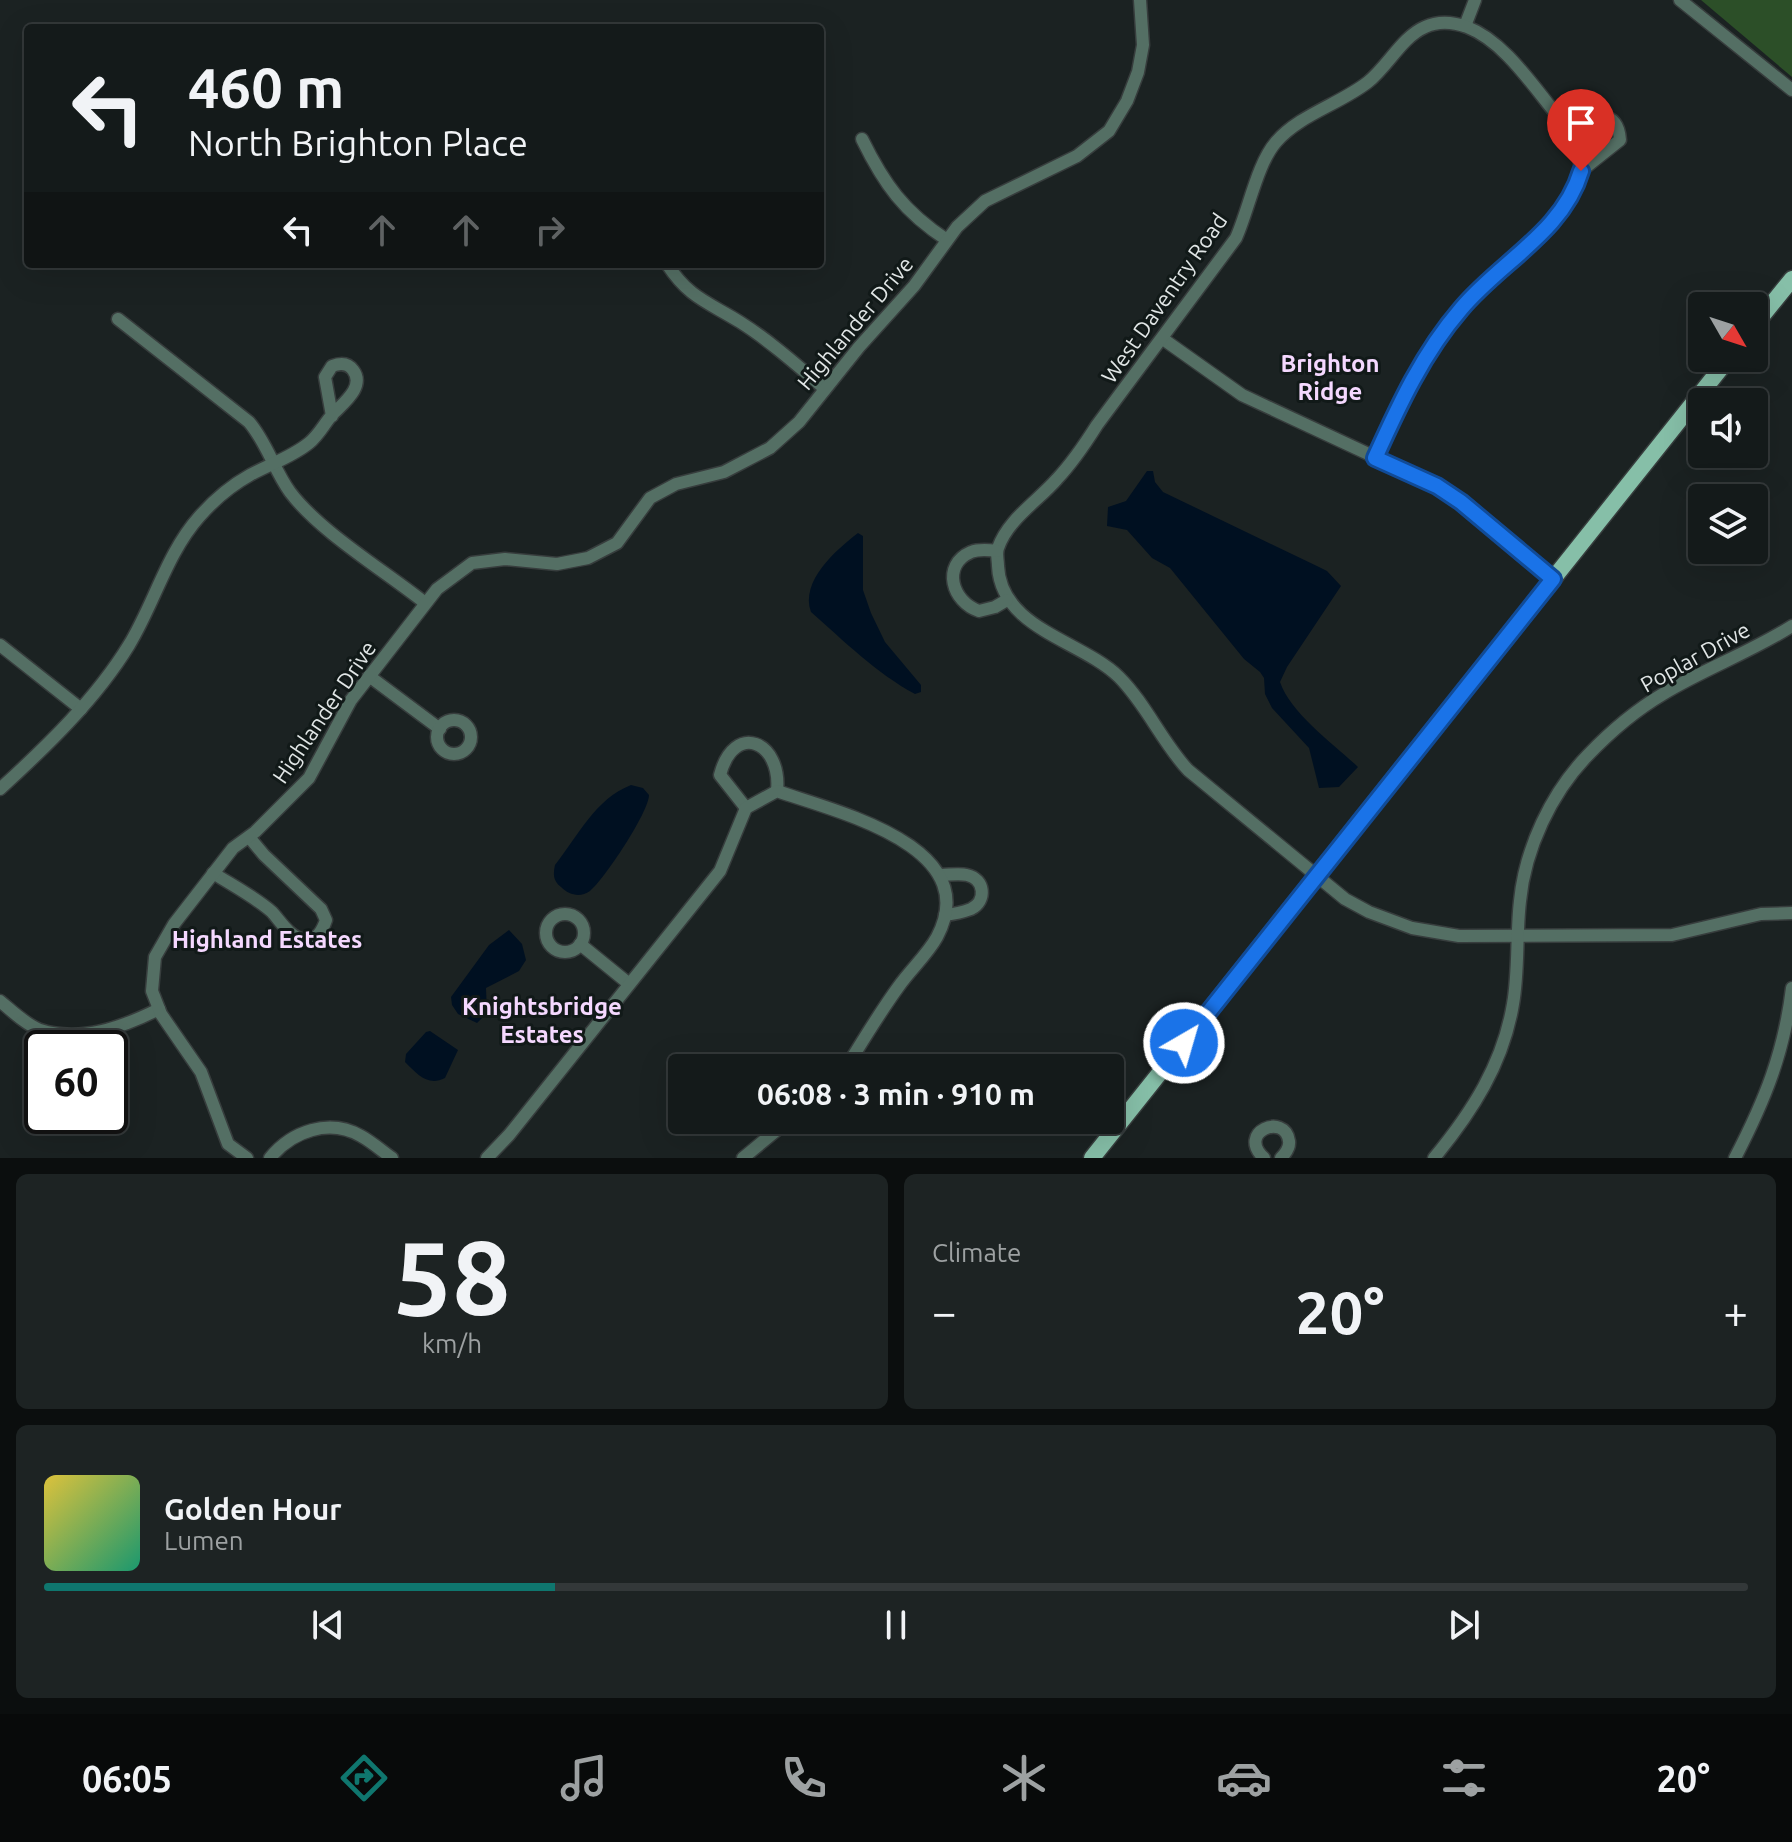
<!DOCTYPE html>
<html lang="en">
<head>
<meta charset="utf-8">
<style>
  body { margin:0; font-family:Ubuntu,sans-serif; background:#1d2323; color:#f1f3f6; height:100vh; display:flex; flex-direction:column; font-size:30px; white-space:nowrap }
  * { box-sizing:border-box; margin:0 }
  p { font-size:26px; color:#9da1a2 }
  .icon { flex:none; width:44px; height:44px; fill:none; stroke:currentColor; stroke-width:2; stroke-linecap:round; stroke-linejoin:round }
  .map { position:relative; height:1158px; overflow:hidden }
  .panel { display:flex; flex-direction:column; gap:16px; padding:16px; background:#0b0e0e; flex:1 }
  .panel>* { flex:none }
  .banner { position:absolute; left:24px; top:24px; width:800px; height:244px; border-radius:8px; box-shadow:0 8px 32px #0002,0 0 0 2px #333839; background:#141a1a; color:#f1f3f6; overflow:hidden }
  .needle { width:52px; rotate:129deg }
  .buttons { position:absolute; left:1688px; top:292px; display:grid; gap:16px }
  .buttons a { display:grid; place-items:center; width:80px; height:80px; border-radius:8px; background:#141a1a; box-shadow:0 8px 32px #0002,0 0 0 2px #333839; font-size:40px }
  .speed { position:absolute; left:24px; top:1030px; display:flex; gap:16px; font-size:40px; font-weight:700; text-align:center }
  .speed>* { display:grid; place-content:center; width:104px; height:104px; border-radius:50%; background:#141a1a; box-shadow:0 8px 32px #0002,0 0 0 2px #333839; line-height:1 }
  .speed .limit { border:4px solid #111; border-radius:12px; background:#fff; color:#111 }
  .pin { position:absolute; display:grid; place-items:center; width:68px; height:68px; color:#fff; margin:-82px -34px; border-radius:50% 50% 50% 0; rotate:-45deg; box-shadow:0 0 8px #0007 }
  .pin .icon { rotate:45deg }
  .me { position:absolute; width:88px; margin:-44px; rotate:38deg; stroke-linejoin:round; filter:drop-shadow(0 0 6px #0008) }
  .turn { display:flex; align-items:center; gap:28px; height:168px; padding:0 32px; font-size:36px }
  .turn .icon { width:104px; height:104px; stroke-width:2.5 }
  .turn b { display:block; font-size:56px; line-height:68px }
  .lanes { display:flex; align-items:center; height:76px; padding:0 32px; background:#0003; justify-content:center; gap:40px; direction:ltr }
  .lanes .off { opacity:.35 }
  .big { font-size:60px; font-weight:700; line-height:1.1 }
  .panel .tile { flex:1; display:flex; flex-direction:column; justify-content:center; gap:12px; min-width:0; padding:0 28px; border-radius:12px; background:#1d2323 }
  .panel .dial { align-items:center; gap:0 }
  .dial b { font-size:104px; line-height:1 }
  .song { display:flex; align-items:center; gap:24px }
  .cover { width:96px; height:96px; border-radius:12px; background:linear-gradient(135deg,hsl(50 70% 55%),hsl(160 70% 35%)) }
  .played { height:8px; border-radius:4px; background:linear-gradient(90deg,#0f766e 30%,#333839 30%) }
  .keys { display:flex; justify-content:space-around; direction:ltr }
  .heat { display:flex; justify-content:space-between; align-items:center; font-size:44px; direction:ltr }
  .panel .tiles { flex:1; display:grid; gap:16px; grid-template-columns:1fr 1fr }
  .tile:last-child { grid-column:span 2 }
  .trip { position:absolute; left:668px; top:1054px; width:456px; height:80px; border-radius:8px; background:#141a1a; box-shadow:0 8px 32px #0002,0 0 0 2px #333839; font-weight:700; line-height:80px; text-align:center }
  .dock { display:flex; height:128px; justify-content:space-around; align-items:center; background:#080a0a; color:#9da1a2 }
  .dock .icon { width:56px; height:56px }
  .dock .current { color:#0f766e }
  .dock b { font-size:36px; color:#f1f3f6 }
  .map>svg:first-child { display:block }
</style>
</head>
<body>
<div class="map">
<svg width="1792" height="1158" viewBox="0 0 1792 1158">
  <rect width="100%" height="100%" fill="#1b2222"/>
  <path fill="#2c4f28" d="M1701,0h91v77z"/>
  <g fill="#001021">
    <path d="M1147,471h6l2,11 8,10 156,75 8,4 14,15 -54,81 -7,15c11,32 54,62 78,85l-19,20 -20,1 -10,-40 -37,-40 -7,-14 -1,-16 -4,-6 -16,-13 -74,-91 -18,-10 -25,-28 -20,-4 1,-19 18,-6z"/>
    <path d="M858,533l5,3v54l8,23 14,29 36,43v7l-6,2c-39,-21 -71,-53 -104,-82 -11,-31 25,-62 47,-79z"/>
    <path d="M631,785l12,3 6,7c0,17 -45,85 -59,96 -10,7 -21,4 -29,-4 -8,-6 -8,-13 -6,-22 23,-29 40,-66 76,-80z"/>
    <path d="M509,930l13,14 4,16 -7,11 -33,17 1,25 -10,10 -19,-9 -6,-9 -1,-8 38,-52z"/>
    <path d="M430,1031l28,19 -13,28c-17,9 -28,-4 -40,-16l1,-8 20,-22z"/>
  </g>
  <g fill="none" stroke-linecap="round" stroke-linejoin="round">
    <g stroke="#373d3d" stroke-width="15">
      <g id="minor">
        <path d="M1680,0l112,90"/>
        <path d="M1465,26l10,-26"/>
        <path d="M1570,130l29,-16c15,4 20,11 21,26l-39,31"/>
        <path d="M862,139c22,45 42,73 85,101"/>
        <path d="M667,264c22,34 41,38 73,58 30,19 58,44 85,67"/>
        <path d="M118,319l131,103c18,21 25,48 41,70 30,40 95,79 135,111"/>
        <path d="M1163,339l79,56 195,91 24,16 92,77"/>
        <path d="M1375,458c24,-53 48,-108 88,-152 33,-36 94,-75 113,-118 9,-20 3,-40 -6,-58 -30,-32 -61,-87 -103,-103 -14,-5 -29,-6 -42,0 -23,10 -37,39 -57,55 -28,22 -69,33 -92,60 -19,22 -27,67 -40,96l-139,187c-12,19 -24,37 -40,54 -19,22 -49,40 -59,69 -2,6 0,12 0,18 3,63 83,74 121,111 27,27 43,65 69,93l157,129 24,13 43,16 47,8 213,-1 89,-21 31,-1"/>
        <path d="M997,551c-8,-1 -18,-2 -26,1 -30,13 -19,50 8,59l16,-4 12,-7"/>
        <path d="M0,645l81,64"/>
        <path d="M369,676l71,53"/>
        <circle cx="454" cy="737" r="17"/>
        <path d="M0,789c47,-43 96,-90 129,-144 25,-41 38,-92 70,-128 14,-16 33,-32 51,-42 20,-11 42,-18 59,-32 10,-8 15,-19 23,-28 10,-11 34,-28 21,-45 -5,-7 -13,-7 -21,-4l-7,11 7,39"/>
        <path d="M746,808l-26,-33c14,-54 62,-34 57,16"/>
        <path d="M213,873c19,12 42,24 59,39 9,10 19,27 34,28 12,1 17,-11 20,-20l-5,-11 -57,-54 -15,-18"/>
        <path d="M941,875c8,0 18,-2 26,0 18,4 20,26 4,34 -8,3 -17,5 -26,6"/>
        <circle cx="565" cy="933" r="19"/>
        <path d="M580,944l48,39"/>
        <path d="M0,1001c12,10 25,23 40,29 41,13 83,-3 119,-21"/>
        <path d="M247,1158l-19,-14 -27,-72 -40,-58 -9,-23 3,-34 19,-33 59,-76 22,-16 54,-54 42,-78 86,-111 35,-26 33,-4 52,5 31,-6 29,-15 33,-45 26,-14 48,-12 46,-24 29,-26 60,-75 55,-61 43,-59 28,-26 92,-45 32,-25 18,-30 11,-29 5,-27 -3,-45"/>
        <path d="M270,1158c22,-27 59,-40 91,-22 11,6 21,15 31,22"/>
        <path d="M487,1158l22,-23 211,-264 26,-63 31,-17c60,21 208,55 160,146 -10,18 -26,32 -38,49 -19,26 -36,54 -53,82"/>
        <path d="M743,1158l46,-38"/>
        <path d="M1264,1158c-28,-26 21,-46 25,-17 1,7 -3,12 -8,17"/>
        <path d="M1434,1158c38,-46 69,-94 79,-154 6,-34 3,-69 7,-103 5,-52 31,-108 68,-146 22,-23 48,-45 75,-61 41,-25 88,-42 129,-68"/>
        <path d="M1735,1158c30,-58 49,-105 57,-170"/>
      </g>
    </g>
    <g stroke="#373d3d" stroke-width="19">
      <g id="major">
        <path d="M1754,326l38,-47"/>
        <path d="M1092,1158l637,-800"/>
      </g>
    </g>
    <use href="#minor" stroke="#546f64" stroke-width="12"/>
    <use href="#major" stroke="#86bfa8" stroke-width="16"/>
  </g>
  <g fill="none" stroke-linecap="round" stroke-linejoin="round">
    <g stroke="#114b97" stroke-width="20">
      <path id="route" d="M1184,1043l369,-464 -92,-77 -24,-16 -62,-28c24,-53 48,-105 86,-149 39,-47 102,-77 120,-138"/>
    </g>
    <use href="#route" stroke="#1a73e8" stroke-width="14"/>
  </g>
  <g text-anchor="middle" stroke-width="6" stroke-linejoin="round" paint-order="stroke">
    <g font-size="22" fill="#e1e6e6" stroke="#111918">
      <text transform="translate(1164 298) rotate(-55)" y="8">West Daventry Road</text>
      <text transform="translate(855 323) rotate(-50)" y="8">Highlander Drive</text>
      <text transform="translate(1695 657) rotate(-29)" y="8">Poplar Drive</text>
      <text transform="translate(324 712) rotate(-56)" y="8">Highlander Drive</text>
    </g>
    <g font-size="24" font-weight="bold" fill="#f5d8ff" stroke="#111918">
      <text x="1330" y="372">Brighton<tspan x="1330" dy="28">Ridge</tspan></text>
      <text x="267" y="948">Highland Estates</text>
      <text x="542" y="1015">Knightsbridge<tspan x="542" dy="28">Estates</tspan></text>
    </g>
  </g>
</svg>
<div class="buttons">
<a><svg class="needle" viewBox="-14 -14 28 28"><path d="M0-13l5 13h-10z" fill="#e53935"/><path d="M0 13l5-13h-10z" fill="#9da1a2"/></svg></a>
<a><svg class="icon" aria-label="sound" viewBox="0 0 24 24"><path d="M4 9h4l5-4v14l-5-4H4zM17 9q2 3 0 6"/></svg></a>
<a><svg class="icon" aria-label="layers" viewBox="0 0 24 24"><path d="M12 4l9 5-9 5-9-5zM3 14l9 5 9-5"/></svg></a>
</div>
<div class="speed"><div class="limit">60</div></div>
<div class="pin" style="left:1581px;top:171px;background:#d93025"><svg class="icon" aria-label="arrive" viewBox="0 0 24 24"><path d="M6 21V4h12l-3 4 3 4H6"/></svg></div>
<svg class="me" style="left:1184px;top:1043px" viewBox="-20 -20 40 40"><circle r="17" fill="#1a73e8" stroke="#fff" stroke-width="3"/><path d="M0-11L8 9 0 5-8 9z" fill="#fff"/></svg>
<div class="trip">06:08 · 3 min · 910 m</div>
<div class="banner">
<div class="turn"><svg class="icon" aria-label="left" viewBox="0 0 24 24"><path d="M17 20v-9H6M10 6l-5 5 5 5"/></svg><div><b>460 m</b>North Brighton Place</div></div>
<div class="lanes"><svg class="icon" aria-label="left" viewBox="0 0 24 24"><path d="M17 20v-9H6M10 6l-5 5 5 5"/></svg><svg class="icon off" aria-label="ahead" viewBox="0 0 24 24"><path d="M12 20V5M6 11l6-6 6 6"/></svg><svg class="icon off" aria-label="ahead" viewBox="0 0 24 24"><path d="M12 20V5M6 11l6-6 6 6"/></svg><svg class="icon off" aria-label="right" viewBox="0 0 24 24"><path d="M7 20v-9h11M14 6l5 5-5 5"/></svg></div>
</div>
</div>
<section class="panel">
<div class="tiles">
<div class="tile dial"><b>58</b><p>km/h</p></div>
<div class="tile"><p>Climate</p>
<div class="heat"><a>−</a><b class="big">20°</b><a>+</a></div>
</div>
<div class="tile">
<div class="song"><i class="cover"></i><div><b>Golden Hour</b><p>Lumen</p></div></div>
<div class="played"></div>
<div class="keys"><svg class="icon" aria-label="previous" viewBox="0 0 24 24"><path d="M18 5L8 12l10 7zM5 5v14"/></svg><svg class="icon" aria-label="pause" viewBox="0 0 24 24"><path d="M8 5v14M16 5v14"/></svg><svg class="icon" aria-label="next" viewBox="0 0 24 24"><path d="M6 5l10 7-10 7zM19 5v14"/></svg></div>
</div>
</div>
</section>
<nav class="dock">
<b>06:05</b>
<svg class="icon current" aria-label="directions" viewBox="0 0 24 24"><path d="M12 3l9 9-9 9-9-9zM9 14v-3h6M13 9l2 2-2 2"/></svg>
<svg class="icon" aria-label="music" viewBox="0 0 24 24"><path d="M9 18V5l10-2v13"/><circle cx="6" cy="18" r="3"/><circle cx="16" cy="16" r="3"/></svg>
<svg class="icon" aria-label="phone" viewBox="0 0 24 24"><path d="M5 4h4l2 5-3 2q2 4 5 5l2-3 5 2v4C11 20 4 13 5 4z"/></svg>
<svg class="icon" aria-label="climate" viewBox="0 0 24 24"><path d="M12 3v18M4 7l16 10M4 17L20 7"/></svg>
<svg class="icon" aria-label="car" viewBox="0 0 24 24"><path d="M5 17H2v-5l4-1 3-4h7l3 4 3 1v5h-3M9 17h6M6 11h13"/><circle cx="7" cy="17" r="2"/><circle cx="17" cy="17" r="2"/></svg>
<svg class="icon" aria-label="filters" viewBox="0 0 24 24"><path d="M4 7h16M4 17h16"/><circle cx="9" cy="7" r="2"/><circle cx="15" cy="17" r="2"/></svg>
<b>20°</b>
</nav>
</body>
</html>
